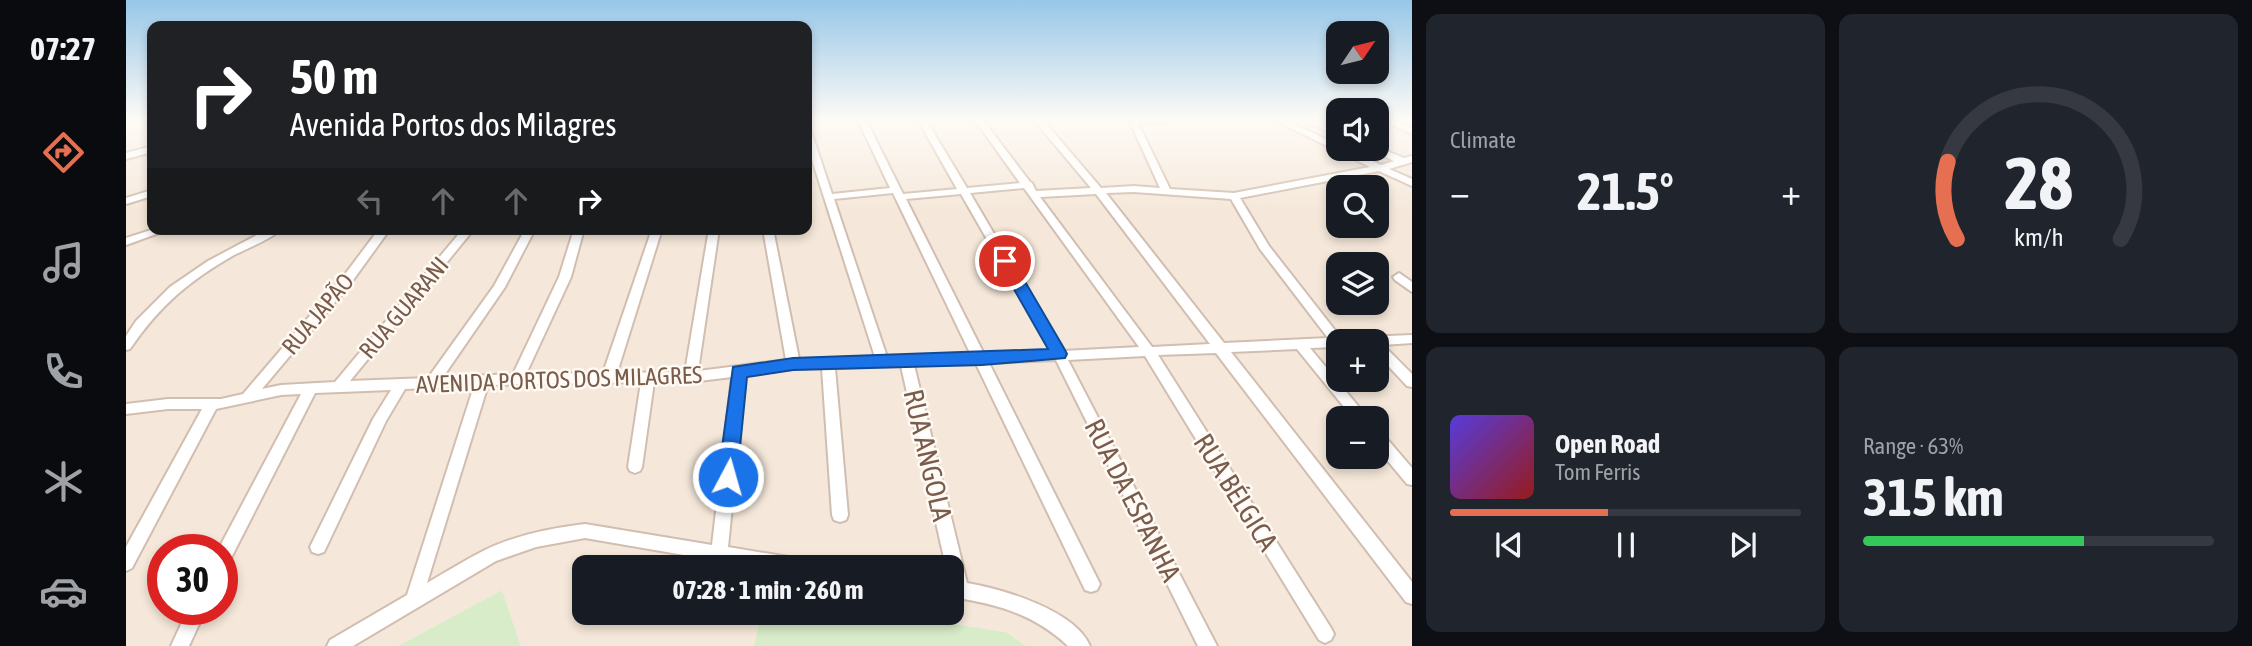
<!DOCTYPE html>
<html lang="en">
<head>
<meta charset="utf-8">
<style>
  body { margin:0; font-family:"Asap Condensed",sans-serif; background:#20242c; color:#f1f3f6; height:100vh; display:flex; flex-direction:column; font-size:26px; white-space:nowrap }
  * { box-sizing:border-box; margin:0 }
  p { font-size:23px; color:#9ea1a6 }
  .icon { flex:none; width:38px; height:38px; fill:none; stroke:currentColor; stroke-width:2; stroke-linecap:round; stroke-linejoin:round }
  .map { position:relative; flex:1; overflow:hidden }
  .panel { display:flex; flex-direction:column; gap:14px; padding:14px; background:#0d0f14; width:840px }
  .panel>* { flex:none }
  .banner { position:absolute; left:21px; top:21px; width:665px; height:214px; border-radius:14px; box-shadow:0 4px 10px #0003; background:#202124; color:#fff; overflow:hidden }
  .needle { width:46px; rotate:55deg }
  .buttons { position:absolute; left:1200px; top:21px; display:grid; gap:14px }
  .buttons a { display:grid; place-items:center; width:63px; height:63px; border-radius:14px; background:#171b24; box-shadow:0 4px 10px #0003; font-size:35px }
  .speed { position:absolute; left:21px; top:534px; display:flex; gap:14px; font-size:35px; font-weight:700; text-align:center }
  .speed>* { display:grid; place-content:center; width:91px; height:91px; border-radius:50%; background:#171b24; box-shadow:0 4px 10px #0003; line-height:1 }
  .speed .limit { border:10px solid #d22; background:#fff; color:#111 }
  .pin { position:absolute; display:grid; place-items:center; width:60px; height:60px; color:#fff; margin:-30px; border:4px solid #fff; border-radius:50%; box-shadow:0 2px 7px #0007 }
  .me { position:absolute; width:77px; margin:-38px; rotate:6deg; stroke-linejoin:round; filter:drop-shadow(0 0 5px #0008) }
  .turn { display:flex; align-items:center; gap:24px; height:147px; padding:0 28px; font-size:32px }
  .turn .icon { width:91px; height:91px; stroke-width:2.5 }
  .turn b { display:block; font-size:49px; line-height:60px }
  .lanes { display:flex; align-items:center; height:66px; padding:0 28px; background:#0003; justify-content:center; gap:35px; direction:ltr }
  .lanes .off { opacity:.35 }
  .big { font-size:52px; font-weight:700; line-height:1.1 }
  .panel .card { flex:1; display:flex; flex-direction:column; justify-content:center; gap:10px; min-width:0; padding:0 24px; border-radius:14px; background:#20242c }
  .panel .dial { align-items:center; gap:0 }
  .dial svg { height:182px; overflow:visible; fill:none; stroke:#363941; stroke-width:7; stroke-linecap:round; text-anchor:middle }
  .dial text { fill:#f1f3f6; stroke:none }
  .song { display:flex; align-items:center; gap:21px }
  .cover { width:84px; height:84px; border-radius:10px; background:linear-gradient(135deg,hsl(250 70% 55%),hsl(0 70% 35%)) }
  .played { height:7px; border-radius:4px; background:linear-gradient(90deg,#e76f51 45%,#363941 45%) }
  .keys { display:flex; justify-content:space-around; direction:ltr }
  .heat { display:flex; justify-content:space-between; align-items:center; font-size:38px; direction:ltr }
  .charge { height:10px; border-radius:5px; background:linear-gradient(90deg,#34c759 63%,#363941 0) }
  .panel .tiles { flex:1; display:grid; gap:14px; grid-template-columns:repeat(2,1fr) }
  .trip { position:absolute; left:446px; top:555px; width:392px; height:70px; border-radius:14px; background:#171b24; box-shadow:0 4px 10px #0003; font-weight:700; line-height:70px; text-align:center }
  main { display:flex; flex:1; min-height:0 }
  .tab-bar { display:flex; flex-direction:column; width:126px; justify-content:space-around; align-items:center; background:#090b0e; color:#9ea1a6 }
  .tab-bar .icon { width:49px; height:49px }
  .tab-bar .on { color:#e76f51 }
  .tab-bar b { font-size:32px; color:#f1f3f6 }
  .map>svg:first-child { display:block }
</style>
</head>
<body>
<main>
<nav class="tab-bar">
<b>07:27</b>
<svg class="icon on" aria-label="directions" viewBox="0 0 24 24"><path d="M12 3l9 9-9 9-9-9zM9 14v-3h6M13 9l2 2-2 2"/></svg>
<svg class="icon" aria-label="music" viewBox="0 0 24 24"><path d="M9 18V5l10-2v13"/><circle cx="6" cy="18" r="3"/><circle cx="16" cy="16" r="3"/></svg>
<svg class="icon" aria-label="phone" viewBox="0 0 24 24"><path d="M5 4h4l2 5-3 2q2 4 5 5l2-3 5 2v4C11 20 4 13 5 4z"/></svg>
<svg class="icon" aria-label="climate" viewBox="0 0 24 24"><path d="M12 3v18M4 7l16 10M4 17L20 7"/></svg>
<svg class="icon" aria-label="car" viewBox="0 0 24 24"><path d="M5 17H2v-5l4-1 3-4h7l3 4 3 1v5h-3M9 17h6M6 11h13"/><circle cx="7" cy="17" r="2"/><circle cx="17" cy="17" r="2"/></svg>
</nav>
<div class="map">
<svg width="1286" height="646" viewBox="0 0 1286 646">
  <rect width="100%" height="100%" fill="#fdf6ec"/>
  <path fill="#f5e8da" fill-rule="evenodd" d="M0,120h26v109h655v-109h532v29h38v-29h35v526h-386l-20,-14 -123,-19 69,-1v-45h-368v45l177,1 -7,33h-233l-19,-56 -104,56h-272zM1213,187h38v39h-38zM1213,264h38v39h-38zM1213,341h38v39h-38zM1213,418h38v39h-38zM37,550h59v59h-59z"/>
  <g fill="#d8ecc9">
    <path d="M376,590l19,56h-123z"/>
    <path d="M635,613h122l123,19 20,14h-272z"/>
  </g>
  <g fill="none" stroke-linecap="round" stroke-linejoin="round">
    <g stroke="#d1beb0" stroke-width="4">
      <g id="minor">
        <path d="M732,120h8l37,74 54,-5 -39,-69h8l41,68 53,-5 -45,-63h8l47,62 2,1 4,8 55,-3 -57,-68h9l58,68 33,-2 26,2 -31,-68h42l-4,3h-29l32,66 64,4 136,-26 -96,-47h11l54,25v4h7l35,16 13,-4 -24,-12h7v-2l27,11 8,-2v6l-23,7 23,10v7l-33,-15 -139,27 29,48 72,92 71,-3v8l-29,2 29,29v13l-5,-1 -30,-32v-13h-38v6l-29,1 58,70h-15l-56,-69 -66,3 181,230v22l-6,-2 -190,-249 -58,2 173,273 3,6 -3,6 -6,3 -6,-3 -174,-284 -77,4 149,286h-19l-142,-286 -67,3 108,215 3,6 -3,6 -6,2 -6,-2 -109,-226 -62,1 53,218c35,6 108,27 123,63h-22c-34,-32 -71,-42 -116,-49v-30h-6l-45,-201 -66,2 13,147 -2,5 -6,2 -6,-2 -2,-5 -10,-147 -29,1 -48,6 -17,172 73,12 6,2 2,6h-54l-33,-6 -3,2 -6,-3 -128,-22 -49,9 -40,14 -143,85h-26l3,-6 77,-45 67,-209 -69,3 -19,32 -62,131 -6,2 -6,-2 -2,-5 63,-128 18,-29 -76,3 -87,171 -6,3v-17h-4l83,-156 -20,1 -65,14 -84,159 -6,3v-24l76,-138h-34l-42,5v-10l42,-5h53l22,-5 100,-117 36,-48h11l-39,54 -89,106 19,-4 54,-3 128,-153h11l-124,152 78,-3 66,-92 29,-53 5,-3 5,3 -28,54 -62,90 70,-3 46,-97 15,-48h10l-13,48 -45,97 77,-1 49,-144h10l-45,144 68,-1 24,-143h10l-21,142 88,-11 -23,-131h10l26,130 76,-2 -68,-213v-16l4,3 21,63 58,-6zM898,188l115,159 -76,4 -93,-158zM1008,192l97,7 29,50 68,89 -104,5 -118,-150zM767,193l78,162 -84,2 -53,-158zM835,194l90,157 -67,3 -78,-155zM970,194l114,150 -58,3 -112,-150zM606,377l-20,168 -127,-21c-34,4 -69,11 -100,26 -20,10 -39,22 -58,33l61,-198 153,-3 -13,85 2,4 5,2 5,-2 2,-4 12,-85h37z"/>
        <path d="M1178,120h11l24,11v6z"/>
        <path d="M1255,120h12l19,8v6z"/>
        <path d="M26,146v6l-26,7v-6z"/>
        <path d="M26,190v6l-26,8v-6z"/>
        <path d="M28,229h16l-44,16v-7z"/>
        <path d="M142,229h14c-13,11 -32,18 -48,26 -44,25 -75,51 -104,94l-4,1v-14l10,-15 34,-34 38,-26z"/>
        <path d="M1273,273l13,9v10l-17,-12 -2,-3z"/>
        <path d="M1251,431l5,2 30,35v17l-5,-1 -30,-36z"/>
        <path d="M62,609h18l-17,37h-18z"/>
      </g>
    </g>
    <use href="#minor" fill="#fff" fill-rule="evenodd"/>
  </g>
  <linearGradient id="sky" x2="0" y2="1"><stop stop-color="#97c7e8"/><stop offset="0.57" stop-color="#fefbf6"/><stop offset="1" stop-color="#fefbf6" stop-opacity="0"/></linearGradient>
  <rect width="1286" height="211" fill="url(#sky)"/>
  <path fill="#1a73e8" stroke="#114b97" stroke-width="2" d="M879,257l8,4 52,89 2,4 -2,4 -83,7 -189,5 -46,7 -10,100 -2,5 -7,3 -7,-3 -3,-5 15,-110 60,-9 255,-9 -50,-88z"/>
  <g text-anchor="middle" stroke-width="5" stroke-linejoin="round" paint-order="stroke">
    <g font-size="24" fill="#7a5c4d" stroke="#fffaf3">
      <text transform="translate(278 308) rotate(-50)" y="8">RUA GUARANI</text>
      <text transform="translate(192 314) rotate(-50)" y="8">RUA JAPÃO</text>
      <text transform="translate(433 380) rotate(-2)" y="8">AVENIDA PORTOS DOS MILAGRES</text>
    </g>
    <g font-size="28" fill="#7a5c4d" stroke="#fffaf3">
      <text transform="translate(802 455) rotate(77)" y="10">RUA ANGOLA</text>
      <text transform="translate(1110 492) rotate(58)" y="10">RUA BÉLGICA</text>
      <text transform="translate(1007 500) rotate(63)" y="10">RUA DA ESPANHA</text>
    </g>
  </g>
</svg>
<div class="buttons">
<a><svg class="needle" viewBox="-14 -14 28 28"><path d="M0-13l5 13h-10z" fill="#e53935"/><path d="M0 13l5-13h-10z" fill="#9ea1a6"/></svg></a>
<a><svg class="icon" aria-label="sound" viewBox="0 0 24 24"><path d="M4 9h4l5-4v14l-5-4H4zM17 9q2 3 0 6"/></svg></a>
<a><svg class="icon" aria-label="search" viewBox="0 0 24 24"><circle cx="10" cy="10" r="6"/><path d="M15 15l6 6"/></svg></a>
<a><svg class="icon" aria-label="layers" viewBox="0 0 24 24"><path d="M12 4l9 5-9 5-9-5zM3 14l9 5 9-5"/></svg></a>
<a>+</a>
<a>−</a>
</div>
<div class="speed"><div class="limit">30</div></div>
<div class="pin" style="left:879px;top:261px;background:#d93025"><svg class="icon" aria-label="arrive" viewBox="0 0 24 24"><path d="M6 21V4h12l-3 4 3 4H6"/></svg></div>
<svg class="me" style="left:602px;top:477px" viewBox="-20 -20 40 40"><circle r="17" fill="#1a73e8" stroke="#fff" stroke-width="3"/><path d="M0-11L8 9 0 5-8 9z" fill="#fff"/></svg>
<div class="trip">07:28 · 1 min · 260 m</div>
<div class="banner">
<div class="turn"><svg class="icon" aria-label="right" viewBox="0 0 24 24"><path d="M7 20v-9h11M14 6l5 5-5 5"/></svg><div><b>50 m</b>Avenida Portos dos Milagres</div></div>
<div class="lanes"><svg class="icon off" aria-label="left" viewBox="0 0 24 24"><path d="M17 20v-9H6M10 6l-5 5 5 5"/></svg><svg class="icon off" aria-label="ahead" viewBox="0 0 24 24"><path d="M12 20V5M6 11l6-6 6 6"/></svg><svg class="icon off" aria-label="ahead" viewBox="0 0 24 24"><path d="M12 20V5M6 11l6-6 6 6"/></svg><svg class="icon" aria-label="right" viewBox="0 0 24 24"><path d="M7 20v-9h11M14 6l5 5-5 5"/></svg></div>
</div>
</div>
<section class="panel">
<div class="tiles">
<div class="card"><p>Climate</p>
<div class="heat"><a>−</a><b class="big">21.5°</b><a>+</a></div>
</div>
<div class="card dial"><svg viewBox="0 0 100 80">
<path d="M14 69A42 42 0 1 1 86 69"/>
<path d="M14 69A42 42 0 0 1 10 35" stroke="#e76f51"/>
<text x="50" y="56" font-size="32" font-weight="700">28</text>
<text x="50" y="72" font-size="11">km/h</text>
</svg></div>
<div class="card">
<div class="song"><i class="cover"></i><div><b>Open Road</b><p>Tom Ferris</p></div></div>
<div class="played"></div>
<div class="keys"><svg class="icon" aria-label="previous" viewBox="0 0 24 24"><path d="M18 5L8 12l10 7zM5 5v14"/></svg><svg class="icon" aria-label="pause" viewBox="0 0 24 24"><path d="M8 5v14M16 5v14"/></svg><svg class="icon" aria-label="next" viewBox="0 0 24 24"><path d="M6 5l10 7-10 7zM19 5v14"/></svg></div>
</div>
<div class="card"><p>Range · 63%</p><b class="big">315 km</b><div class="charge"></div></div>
</div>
</section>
</main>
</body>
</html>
